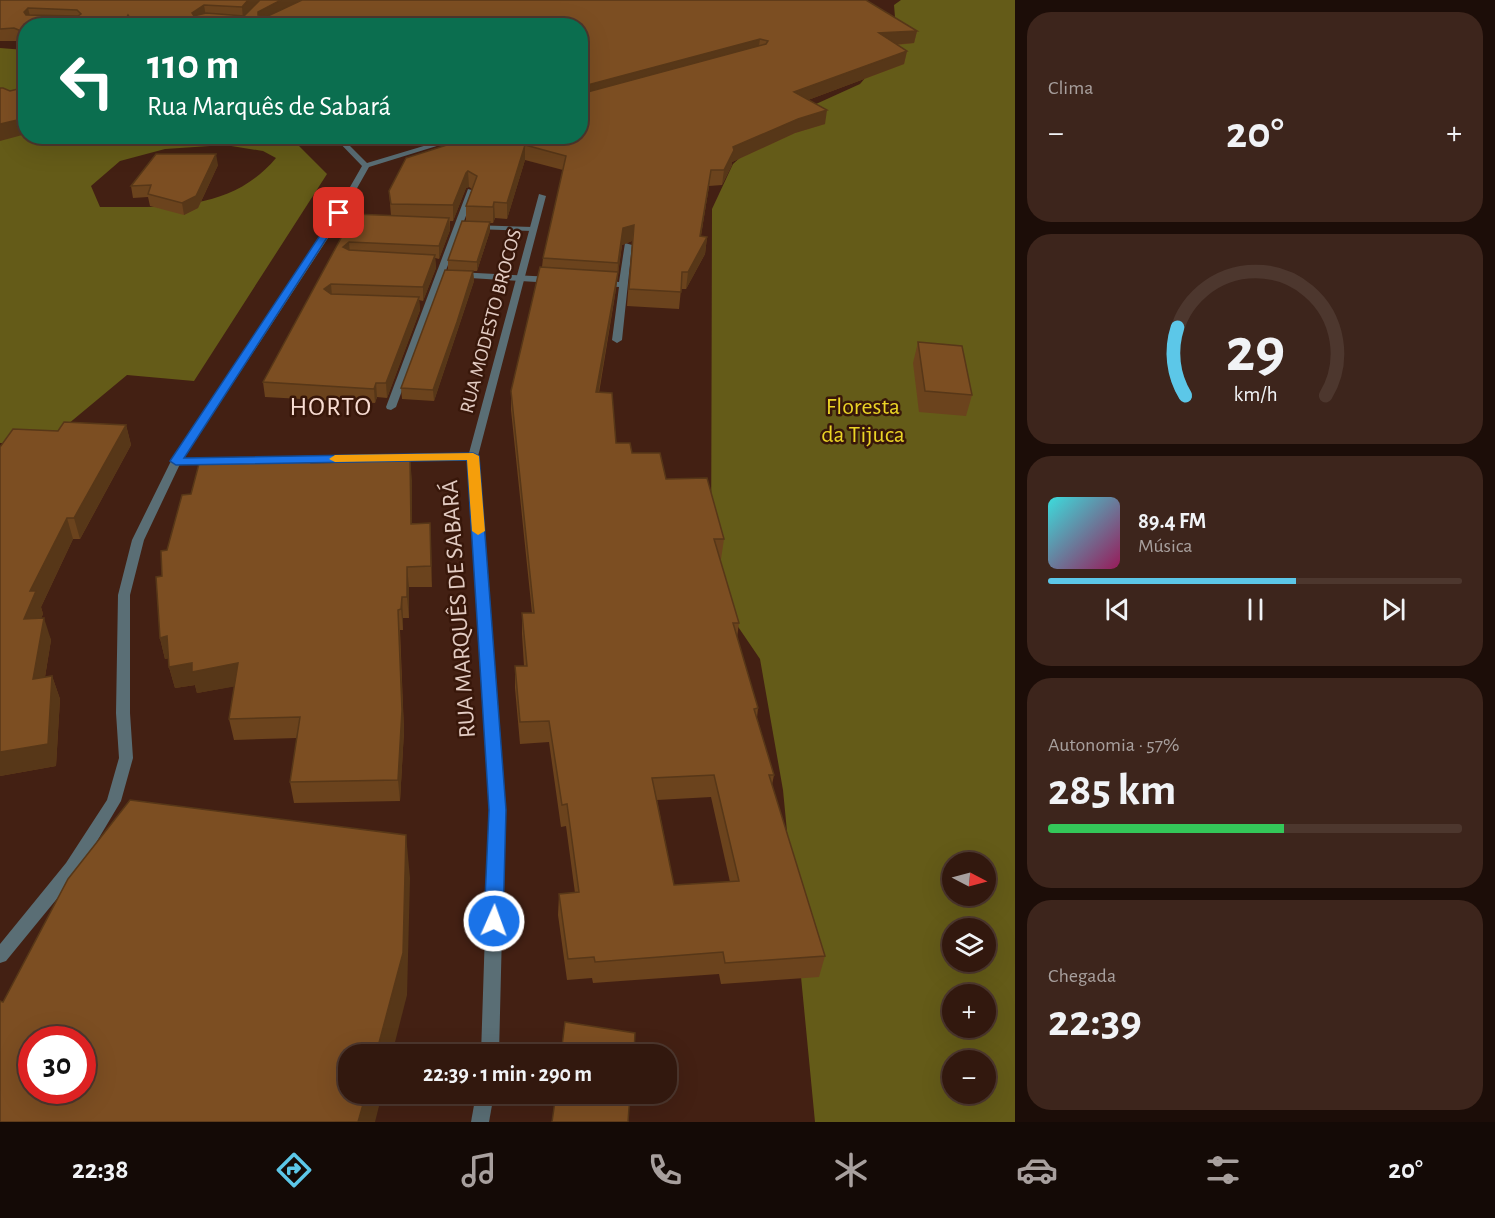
<!DOCTYPE html>
<html lang="pt">
<head>
<meta charset="utf-8">
<style>
  body { margin:0; font-family:"Alegreya Sans",sans-serif; background:#3d251c; color:#f1f3f6; height:100vh; display:flex; flex-direction:column; font-size:22px; white-space:nowrap }
  * { box-sizing:border-box; margin:0 }
  p { font-size:20px; color:#a8a09e }
  .icon { flex:none; width:33px; height:33px; fill:none; stroke:currentColor; stroke-width:2; stroke-linecap:round; stroke-linejoin:round }
  .map { position:relative; flex:1; overflow:hidden }
  .side { display:flex; flex-direction:column; gap:12px; padding:12px; background:#1c0d08; width:480px }
  .side>* { flex:none }
  .hud { position:absolute; left:18px; top:18px; width:570px; height:126px; border-radius:24px; box-shadow:0 6px 24px #0002,0 0 0 2px #4d372e; background:#0b6e4f; color:#fff; overflow:hidden }
  .needle { width:39px; rotate:96deg }
  .controls { position:absolute; left:942px; top:852px; display:grid; gap:12px }
  .controls a { display:grid; place-items:center; width:54px; height:54px; border-radius:50%; background:#32180e; box-shadow:0 6px 24px #0002,0 0 0 2px #4d372e; font-size:30px }
  .speed { position:absolute; left:18px; top:1026px; display:flex; gap:12px; font-size:30px; font-weight:700; text-align:center }
  .speed>* { display:grid; place-content:center; width:78px; height:78px; border-radius:50%; background:#32180e; box-shadow:0 6px 24px #0002,0 0 0 2px #4d372e; line-height:1 }
  .speed .limit { border:9px solid #d22; background:#fff; color:#111 }
  .pin { position:absolute; display:grid; place-items:center; width:51px; height:51px; color:#fff; margin:-26px; border-radius:12px; box-shadow:0 3px 9px #0006 }
  .me { position:absolute; width:66px; margin:-33px; rotate:2deg; stroke-linejoin:round; filter:drop-shadow(0 0 4px #0008) }
  .turn { display:flex; align-items:center; gap:21px; height:126px; padding:0 30px; font-size:27px }
  .turn .icon { width:78px; height:78px; stroke-width:2.5 }
  .turn b { display:block; font-size:42px; line-height:51px }
  .big { font-size:45px; font-weight:700; line-height:1.1 }
  .side .card { flex:1; display:flex; flex-direction:column; justify-content:center; gap:9px; min-width:0; padding:0 21px; border-radius:24px; background:#3d251c }
  .side .dial { align-items:center; gap:0 }
  .dial svg { height:156px; overflow:visible; fill:none; stroke:#4d372e; stroke-width:7; stroke-linecap:round; text-anchor:middle }
  .dial text { fill:#f1f3f6; stroke:none }
  .song { display:flex; align-items:center; gap:18px }
  .cover { width:72px; height:72px; border-radius:9px; background:linear-gradient(135deg,hsl(180 70% 55%),hsl(330 70% 35%)) }
  .played { height:6px; border-radius:3px; background:linear-gradient(90deg,#5cc7e8 60%,#4d372e 60%) }
  .keys { display:flex; justify-content:space-around; direction:ltr }
  .heat { display:flex; justify-content:space-between; align-items:center; font-size:33px; direction:ltr }
  .charge { height:9px; border-radius:4px; background:linear-gradient(90deg,#34c759 57%,#4d372e 0) }
  .trip { position:absolute; left:338px; top:1044px; width:339px; height:60px; border-radius:24px; background:#32180e; box-shadow:0 6px 24px #0002,0 0 0 2px #4d372e; font-weight:700; line-height:60px; text-align:center }
  .menu { display:flex; height:96px; justify-content:space-around; align-items:center; background:#140a06; color:#a8a09e }
  .menu .icon { width:42px; height:42px }
  .menu .current { color:#5cc7e8 }
  .menu b { font-size:27px; color:#f1f3f6 }
  main { display:flex; flex:1; min-height:0 }
  .map>svg:first-child { display:block }
</style>
</head>
<body>
<main>
<div class="map">
<svg width="1015" height="1122" viewBox="0 0 1015 1122">
  <rect width="100%" height="100%" fill="#432013"/>
  <g fill="#645b18" fill-rule="evenodd">
    <path d="M901,0h114v1122h-200l-32,-332 -23,-131 -49,-72 1,-378 21,-45 50,-45 77,-35 37,-43 -3,-36zM952,862h34v34h-34zM952,928h34v34h-34zM952,994h34v34h-34zM952,1060h34v34h-34z"/>
    <path d="M0,48l25,2 1,86 264,1 37,37 -133,207 -67,-6 -83,69 -44,-1zM225,145l38,6 13,7c-45,54 -112,49 -176,49l-9,-21 29,-25 45,-12z"/>
  </g>
  <g fill="none" stroke-linecap="round" stroke-linejoin="round">
    <g fill="#5a6e75" fill-rule="evenodd">
      <path d="M376,136l25,1 -3,2 -57,4 -3,-2 3,-2z"/>
      <path d="M468,189l7,2 -79,216 -5,3 -4,-1 -1,-2z"/>
      <path d="M471,225l62,2 4,2 -4,2 -59,-2 -4,-2z"/>
      <path d="M625,243l7,2 -10,95 -5,3 -5,-3 7,-53 -18,-1 -4,-3 4,-3 18,2z"/>
      <path d="M457,272l96,5 4,3 -4,3 -99,-6 -1,-2z"/>
    </g>
    <g fill="#5a6e75" fill-rule="evenodd">
      <path d="M333,136h7l27,27 90,-27h12l-100,31 -35,62 -150,229h30l5,3 -5,3h-34l-36,76 -14,55v118l3,45 -12,43 -43,72 -72,88 -6,2v-19l66,-81 41,-63 12,-42 -3,-45 2,-118 14,-55 39,-79 155,-232 36,-63z"/>
      <path d="M539,194l7,2 -68,260 27,354 -6,244h-18l8,-244 -21,-351 -171,3 -5,-3 5,-3 172,-3z"/>
      <path d="M476,1094h18l-5,28h-18z"/>
    </g>
  </g>
  <g fill="#6b431d" fill-rule="evenodd">
    <path d="M0,0h866l51,31 -3,12 -17,2 10,6 -3,13 -96,36 17,24 -30,9 -63,29v3l-10,20 -13,1 -8,50 6,1 -2,17 -19,35h-5l-2,20 -52,-3 5,-65 -10,4 -6,44 -17,104 17,50 16,10 34,26 58,60 -3,20h-1l19,64 -2,15 21,70 -1,10 17,57 -2,10 53,171 -6,21 -98,7 -2,-10 -126,9 -1,-5 -25,2 -9,-65 1,-21 16,-1 -9,-67 -5,1 -12,-85 -29,2 -5,-56v-22h9l-2,-32v-21h10l-21,-203v-19l31,-124 1,-9 20,-88 -38,-10 -18,59 -12,-1 -2,5h-3v8l-13,40h-4l1,10 -40,120 -32,-2 -1,-11 47,-118v-10l18,-39v-15l6,-17 -3,-2 -3,1 -13,33h-3v9l-11,29 -4,-1 1,10 -13,33 -4,-1 1,10 -33,88 -10,-1 -2,6 -110,-6 -2,-15 91,-168 37,2 -2,-25 17,-33 174,-22v-110h-554v18l-9,-3h-17zM711,797l19,85 -56,3 -17,-85z"/>
    <path d="M218,165l-20,43 -14,7 -34,-9 -2,-9 -15,1 -2,-12z"/>
    <path d="M918,342l54,53 -6,21 -47,-4 -6,-49z"/>
    <path d="M126,425l5,20 -51,94h-7l-32,68 2,7 -2,4 10,22 -6,37 7,-1 8,23 -4,67 -56,10v-329z"/>
    <path d="M312,457l1,6 97,-3 2,63h18l2,64h-23v31h-6v12h-3l4,101 -4,70 -106,2 -4,-21 7,-44 -63,2 -5,-21 6,-33 -38,7 -2,-8 -20,3 -6,-21v-9l-4,1 -5,-21 2,-62 5,-26 24,-56z"/>
  </g>
  <g fill="#573718">
    <path d="M248,0h14l-19,19 -1,-12z"/>
    <path d="M281,0h41l-62,26 -2,-11v-3z"/>
    <path d="M204,5l2,12 -12,9 -2,-13z"/>
    <path d="M28,8l3,12 -4,4 -3,-12z"/>
    <path d="M128,15l2,11h-8z"/>
    <path d="M917,31l-3,12 -37,3 2,-13z"/>
    <path d="M760,39l-2,13 -178,49v-14z"/>
    <path d="M907,51l-3,13 -112,42 2,-14z"/>
    <path d="M827,110l-2,14 -30,9 -63,29v3l-10,20 2,-15 9,-23 65,-28z"/>
    <path d="M26,118v16l-26,7v-17z"/>
    <path d="M525,145v15l-18,59v-16z"/>
    <path d="M216,154l2,11 -20,43 -14,7 -2,-12z"/>
    <path d="M711,170l-2,16 -11,67 2,-17z"/>
    <path d="M468,171l1,16 -3,1 -13,33v-16l13,-32z"/>
    <path d="M494,202l1,16 -2,5v-16z"/>
    <path d="M449,218l1,12 -11,29v-13z"/>
    <path d="M490,222v9l-13,40v-9z"/>
    <path d="M634,225l-2,16 -10,4 -5,35 1,-17 5,-35z"/>
    <path d="M707,237l-2,17 -19,35 2,-17z"/>
    <path d="M349,242l1,13 -7,-8z"/>
    <path d="M435,255l1,13 -13,33v-14z"/>
    <path d="M473,271l1,10 -40,120 -1,-11z"/>
    <path d="M618,272l-2,17 -21,123 1,-20z"/>
    <path d="M331,284l1,13 -8,-8z"/>
    <path d="M419,297l1,13 -33,88 -1,-15z"/>
    <path d="M376,383l1,14 -2,6 -1,-14z"/>
    <path d="M126,425l5,20 -51,94 -6,-21z"/>
    <path d="M410,460l2,20v64l-1,-20z"/>
    <path d="M67,518l6,21 -32,68 2,7 -11,27 -8,-22 6,-28z"/>
    <path d="M430,523l1,20 1,44 -1,-21z"/>
    <path d="M407,567l2,20v31l-2,-21z"/>
    <path d="M402,597l1,21v12l-2,-21z"/>
    <path d="M398,610l6,121 -4,70 -2,-21z"/>
    <path d="M44,618l7,22 -10,61 -8,-22z"/>
    <path d="M167,636l5,21 -7,2 -5,-21z"/>
    <path d="M192,663h46l5,22 -46,8 -2,-8 -20,3 -6,-21z"/>
    <path d="M52,676l8,23 -4,67 -56,10v-24z"/>
    <path d="M406,835l4,43 -3,117 -15,59h-16z"/>
    <path d="M366,1094h16l-7,28h-17z"/>
  </g>
  <g fill="#7c4e22" stroke="#573718" stroke-width="1.5" fill-rule="evenodd">
    <path d="M0,0h248l-6,7 -38,-2 -12,8 2,3 12,-3 38,3 16,-16h21l-23,12v3l10,1 34,-16h564l51,31 -38,2 28,18 -113,41 33,18 -29,9 -65,28 1,3 -10,20h-13l-11,66 7,1 -19,35h-6l-1,20 -52,-3 5,-64 -11,3 -5,35 -75,-5 23,-102 -41,-11 -18,58 -13,-1 -1,5 -27,-1 11,-30 -9,-5 -2,2 -13,32 -62,-1 -2,-13 17,-33 69,-22h105v-42l186,-50 2,-3 -8,-2 -180,48v-61h-445l-7,-11 -6,11h-96v7l-12,-5 -14,1zM28,8l49,2 4,4 -3,2 -52,-1 -2,-3z"/>
    <path d="M26,87v31l-26,6v-36h3l7,3z"/>
    <path d="M156,154h60l-20,42 -14,7 -34,-9 3,-9 -20,1z"/>
    <path d="M354,214l95,4 -10,28 -90,-4 -6,5 6,3 86,5 -12,32 -92,-3 -7,5 7,5 88,3 -33,86h-10l-2,6 -111,-7z"/>
    <path d="M462,221l28,1 -13,40 -29,-2z"/>
    <path d="M540,267l78,5 -22,120 16,1 4,50h14l2,10h28l6,26 41,-1 17,61h-10l25,84h-6l25,85 -4,1 20,66h-5l56,181 -100,7 -2,-11 -128,10 -1,-5 -26,2 -9,-65 20,-2 -12,-88 -5,1 -13,-84 -29,1 -5,-56h12l-5,-53h12l-23,-222zM714,775l25,106 -65,4 -22,-107z"/>
    <path d="M445,270l28,1 -16,51 -24,68 -32,-2z"/>
    <path d="M918,342l44,4 10,49 -47,-4z"/>
    <path d="M64,422l62,3 -52,93h-7l-37,73h6l-12,28 20,-1 -11,61 19,-3 -4,68 -48,8v-305l13,-18 45,2z"/>
    <path d="M312,457l-1,6 99,-3 1,64 19,-1 1,43 -24,1v30h-5l-1,12 -3,1 4,100 -4,70 -108,2 10,-65 -71,2 9,-56 -46,9v-9l-23,4 -2,-31 -7,2 -4,-61 6,-1 -1,-25 6,-1 15,-55 9,-1 9,-34z"/>
    <path d="M130,800l276,35 -3,118 -27,101h-28v40h18l-8,28h-358v-121l3,1 65,-123zM32,1040h50v50h-50z"/>
    <path d="M565,1022l70,11 -1,21h-73z"/>
    <path d="M556,1094h74l-2,28h-76z"/>
  </g>
  <path fill="#1a73e8" stroke="#114b97" stroke-width="1.5" d="M339,210l4,3 -159,245 289,-5 6,3 27,354 -3,111 -3,6 -6,3 -7,-3 -3,-6 5,-111 -22,-350 -291,5 -6,-4 165,-248z"/>
  <path fill="#f59e0b" d="M473,453l6,3 6,75 -7,4 -6,-4 -5,-71 -132,2 -6,-3 6,-4z"/>
  <g text-anchor="middle" stroke-width="5" stroke-linejoin="round" paint-order="stroke">
    <g font-size="20" fill="#e3ccc3" stroke="#38170a">
      <text transform="translate(490 321) rotate(-75)" y="7">RUA MODESTO BROCOS</text>
    </g>
    <g font-size="24" fill="#ebd426" stroke="#38170a">
      <text x="863" y="414">Floresta<tspan x="863" dy="28">da Tijuca</tspan></text>
    </g>
    <g font-size="24" fill="#e3ccc3" stroke="#38170a">
      <text transform="translate(458 609) rotate(-94)" y="8">RUA MARQUÊS DE SABARÁ</text>
    </g>
    <g font-size="26" letter-spacing="1.5" fill="#f8dcd2" stroke="#38170a">
      <text x="331" y="415">HORTO</text>
    </g>
  </g>
</svg>
<div class="controls">
<a><svg class="needle" viewBox="-14 -14 28 28"><path d="M0-13l5 13h-10z" fill="#e53935"/><path d="M0 13l5-13h-10z" fill="#a8a09e"/></svg></a>
<a><svg class="icon" aria-label="layers" viewBox="0 0 24 24"><path d="M12 4l9 5-9 5-9-5zM3 14l9 5 9-5"/></svg></a>
<a>+</a>
<a>−</a>
</div>
<div class="speed"><div class="limit">30</div></div>
<div class="pin" style="left:339px;top:213px;background:#d93025"><svg class="icon" aria-label="arrive" viewBox="0 0 24 24"><path d="M6 21V4h12l-3 4 3 4H6"/></svg></div>
<svg class="me" style="left:494px;top:921px" viewBox="-20 -20 40 40"><circle r="17" fill="#1a73e8" stroke="#fff" stroke-width="3"/><path d="M0-11L8 9 0 5-8 9z" fill="#fff"/></svg>
<div class="trip">22:39 · 1 min · 290 m</div>
<div class="hud">
<div class="turn"><svg class="icon" aria-label="left" viewBox="0 0 24 24"><path d="M17 20v-9H6M10 6l-5 5 5 5"/></svg><div><b>110 m</b>Rua Marquês de Sabará</div></div>
</div>
</div>
<section class="side">
<div class="card"><p>Clima</p>
<div class="heat"><a>−</a><b class="big">20°</b><a>+</a></div>
</div>
<div class="card dial"><svg viewBox="0 0 100 80">
<path d="M14 69A42 42 0 1 1 86 69"/>
<path d="M14 69A42 42 0 0 1 10 34" stroke="#5cc7e8"/>
<text x="50" y="56" font-size="32" font-weight="700">29</text>
<text x="50" y="72" font-size="11">km/h</text>
</svg></div>
<div class="card">
<div class="song"><i class="cover"></i><div><b>89.4 FM</b><p>Música</p></div></div>
<div class="played"></div>
<div class="keys"><svg class="icon" aria-label="previous" viewBox="0 0 24 24"><path d="M18 5L8 12l10 7zM5 5v14"/></svg><svg class="icon" aria-label="pause" viewBox="0 0 24 24"><path d="M8 5v14M16 5v14"/></svg><svg class="icon" aria-label="next" viewBox="0 0 24 24"><path d="M6 5l10 7-10 7zM19 5v14"/></svg></div>
</div>
<div class="card"><p>Autonomia · 57%</p><b class="big">285 km</b><div class="charge"></div></div>
<div class="card"><p>Chegada</p><b class="big">22:39</b></div>
</section>
</main>
<nav class="menu">
<b>22:38</b>
<svg class="icon current" aria-label="directions" viewBox="0 0 24 24"><path d="M12 3l9 9-9 9-9-9zM9 14v-3h6M13 9l2 2-2 2"/></svg>
<svg class="icon" aria-label="music" viewBox="0 0 24 24"><path d="M9 18V5l10-2v13"/><circle cx="6" cy="18" r="3"/><circle cx="16" cy="16" r="3"/></svg>
<svg class="icon" aria-label="phone" viewBox="0 0 24 24"><path d="M5 4h4l2 5-3 2q2 4 5 5l2-3 5 2v4C11 20 4 13 5 4z"/></svg>
<svg class="icon" aria-label="climate" viewBox="0 0 24 24"><path d="M12 3v18M4 7l16 10M4 17L20 7"/></svg>
<svg class="icon" aria-label="car" viewBox="0 0 24 24"><path d="M5 17H2v-5l4-1 3-4h7l3 4 3 1v5h-3M9 17h6M6 11h13"/><circle cx="7" cy="17" r="2"/><circle cx="17" cy="17" r="2"/></svg>
<svg class="icon" aria-label="filters" viewBox="0 0 24 24"><path d="M4 7h16M4 17h16"/><circle cx="9" cy="7" r="2"/><circle cx="15" cy="17" r="2"/></svg>
<b>20°</b>
</nav>
</body>
</html>
